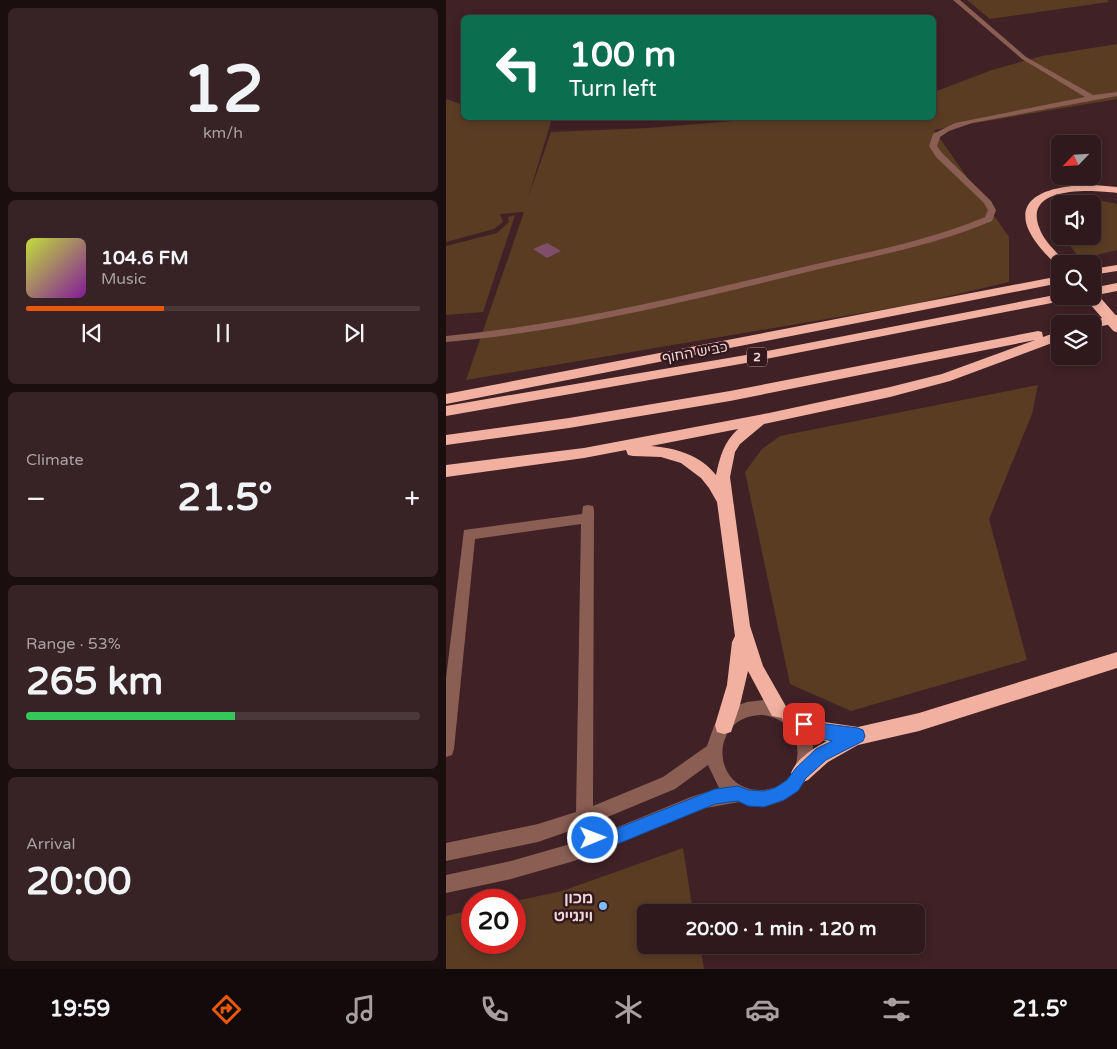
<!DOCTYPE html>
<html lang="en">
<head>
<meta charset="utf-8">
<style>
  body { margin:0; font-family:"Varela Round",Heebo,sans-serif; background:#372225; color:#f1f3f6; height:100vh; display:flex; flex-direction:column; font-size:19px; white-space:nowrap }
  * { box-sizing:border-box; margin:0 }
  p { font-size:16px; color:#a7a0a3 }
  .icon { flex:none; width:28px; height:28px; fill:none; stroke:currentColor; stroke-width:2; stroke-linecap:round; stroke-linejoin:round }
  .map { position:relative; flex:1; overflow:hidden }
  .sheet { display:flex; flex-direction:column; gap:8px; padding:8px; background:#1a0e0f; width:446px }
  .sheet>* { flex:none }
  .hud { position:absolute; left:15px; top:15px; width:475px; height:105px; border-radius:8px; box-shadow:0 2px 8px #0003,0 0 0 1px #4a383b; background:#0b6e4f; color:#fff; overflow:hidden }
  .needle { width:32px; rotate:245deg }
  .fabs { position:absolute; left:605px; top:135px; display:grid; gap:10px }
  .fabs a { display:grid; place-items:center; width:50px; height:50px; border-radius:8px; background:#2f191c; box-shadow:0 2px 8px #0003,0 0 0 1px #4a383b; font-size:25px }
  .speed { position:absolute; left:15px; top:889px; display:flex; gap:10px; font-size:25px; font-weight:700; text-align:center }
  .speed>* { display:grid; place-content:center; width:65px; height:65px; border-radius:50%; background:#2f191c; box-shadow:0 2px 8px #0003,0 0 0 1px #4a383b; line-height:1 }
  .speed .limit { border:8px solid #d22; background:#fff; color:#111 }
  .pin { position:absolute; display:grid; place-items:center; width:42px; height:42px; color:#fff; margin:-21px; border-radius:10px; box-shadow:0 2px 8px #0006 }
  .me { position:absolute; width:55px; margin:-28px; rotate:89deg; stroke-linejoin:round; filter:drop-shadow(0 0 4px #0008) }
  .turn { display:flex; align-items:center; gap:18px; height:105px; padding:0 25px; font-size:22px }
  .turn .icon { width:65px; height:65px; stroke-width:2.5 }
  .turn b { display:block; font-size:35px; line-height:42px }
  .big { font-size:38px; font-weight:800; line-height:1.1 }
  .sheet .widget { flex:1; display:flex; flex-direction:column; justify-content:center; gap:8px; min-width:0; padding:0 18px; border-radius:8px; background:#372225 }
  .sheet .dial { align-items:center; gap:0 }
  .dial b { font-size:65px; line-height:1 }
  .song { display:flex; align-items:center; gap:15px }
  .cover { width:60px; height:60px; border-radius:8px; background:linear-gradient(135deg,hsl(70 70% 55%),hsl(290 70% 35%)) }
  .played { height:5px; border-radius:2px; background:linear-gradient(90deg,#ea580c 35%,#4a383b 35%) }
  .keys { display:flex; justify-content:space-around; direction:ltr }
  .heat { display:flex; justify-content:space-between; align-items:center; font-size:28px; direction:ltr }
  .charge { height:8px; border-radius:4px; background:linear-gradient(90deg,#34c759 53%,#4a383b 0) }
  .trip { position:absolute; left:191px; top:904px; width:288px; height:50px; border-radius:8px; background:#2f191c; box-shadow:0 2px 8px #0003,0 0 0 1px #4a383b; font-weight:800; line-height:50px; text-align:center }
  .tabs { display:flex; height:80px; justify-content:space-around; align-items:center; background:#130a0b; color:#a7a0a3 }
  .tabs .icon { width:35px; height:35px }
  .tabs .active { color:#ea580c }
  .tabs b { font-size:22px; color:#f1f3f6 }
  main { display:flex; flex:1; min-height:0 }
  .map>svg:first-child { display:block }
</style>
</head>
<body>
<main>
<section class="sheet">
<div class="widget dial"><b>12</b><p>km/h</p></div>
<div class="widget">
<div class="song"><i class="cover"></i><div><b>104.6 FM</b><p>Music</p></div></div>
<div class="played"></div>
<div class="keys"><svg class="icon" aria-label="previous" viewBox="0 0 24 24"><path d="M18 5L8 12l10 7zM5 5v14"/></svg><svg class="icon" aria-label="pause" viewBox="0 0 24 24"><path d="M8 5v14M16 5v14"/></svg><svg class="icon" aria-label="next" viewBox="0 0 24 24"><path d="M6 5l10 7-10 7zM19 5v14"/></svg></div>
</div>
<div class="widget"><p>Climate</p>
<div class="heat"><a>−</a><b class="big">21.5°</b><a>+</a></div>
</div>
<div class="widget"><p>Range · 53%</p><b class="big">265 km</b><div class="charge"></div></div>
<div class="widget"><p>Arrival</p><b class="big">20:00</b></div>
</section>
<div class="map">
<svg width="671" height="969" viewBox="0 0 671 969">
  <rect width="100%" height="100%" fill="#3f2126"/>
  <g fill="#5a3c23">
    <path d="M521,0h140l2,2 -119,17z"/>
    <path d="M671,44v55l-183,31 75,107v45l-94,22 -449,76 58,-168 -24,2 3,8 -9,7 -48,13v-143l17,6 1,13h88l-24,80 23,-66 97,-4 121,-10h165v-26l58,-22 50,-14z"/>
    <path d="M657,201l14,3v46l-37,9 -17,-23h29v-32h-19z"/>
    <path d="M69,215l-32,97 -37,3v-69l51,-13 12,-11 -1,-5z"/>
    <path d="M592,385l-6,29 -43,105 38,141 -176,51 -61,-27 -45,-212 17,-23 18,-13z"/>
    <path d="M237,848l10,64h-47v33h54l4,24h-258v-53l26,-6v32h43v-41l47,-10z"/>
  </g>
  <path fill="#7f4f6a" d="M101,243l14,8 -14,7 -14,-9z"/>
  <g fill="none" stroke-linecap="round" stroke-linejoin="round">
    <g fill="#8a5e53" fill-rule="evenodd">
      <path d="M507,0h7l66,57 67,38 24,-3v4l-145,27 -23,8 -9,6 -3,9 5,7 49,48 5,9 -4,11c-61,26 -129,37 -193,53 -116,28 -235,58 -353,68v-6c117,-11 238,-40 353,-68 62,-15 127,-26 186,-51l3,-7 -5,-8 -47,-45 -7,-11 4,-12 22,-11 130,-26 -63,-38z"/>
      <path d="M142,505l5,1 1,4 -1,296 70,-29 44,-31 7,-20 8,-11 11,-8 14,-5 17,-2 23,7 14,11 11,22 2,17 -6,19 -10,15 -15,10 -19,6 -13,-1 -12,-4 -33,6 -132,53 -63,18 -65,14v-18l65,-14 73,-21 -6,-12 -40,14 -92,19v-18l92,-19 38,-12 5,-288 -106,15 -21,210 -2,6 -6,2v-79l18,-148 118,-16 1,-8zM314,715c51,2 49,75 0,75 -49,0 -51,-73 0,-75zM262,765l11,23 -28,9 -88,36 -8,-6 -2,-4 82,-34z"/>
    </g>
    <g fill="#f2b1a0" fill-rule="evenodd">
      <path d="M648,185l23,2v6c-23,-3 -94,-8 -78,34 5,15 18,25 28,37h-7v3l-3,-1c-11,-12 -24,-24 -30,-40 -12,-38 44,-41 67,-41z"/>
      <path d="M671,265v6l-25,4v-6z"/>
      <path d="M614,276v7l-614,121v-10z"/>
      <path d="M671,283v8l-25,5v-8z"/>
      <path d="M614,294v2h13l-6,4 -321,63 -300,53v-10l300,-51z"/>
      <path d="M671,315v8l-25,5v-4h-6l2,-3z"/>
      <path d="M592,331l4,1 1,5 17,-6v9l-110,41 -60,16 -126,27 -24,20 -5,8 -5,25 20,149 13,40 25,44 3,-1 26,12 41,6 61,-14 198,-61v16l-198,63 -61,14 -30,17 -20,18 -7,3 -7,-3 -3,-7c6,-15 23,-25 36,-32l-11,-2 -32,-15 -2,-6 -10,-2 -24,-45 -8,34 -9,27 -7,2 -7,-2 -2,-7 12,-40 5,-43 3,-6 -18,-134 -8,-14 -8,-10 -20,-15 -20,-6 -28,-1 -5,-1 -2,-5 -42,8 -138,19v-12l138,-17 185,-35 121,-26 52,-13 93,-34 -305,61 -161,27 -123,17v-10l123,-17 161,-27zM292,429c-14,13 -18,27 -22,46 -16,-20 -40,-27 -65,-29z"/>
    </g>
    <path stroke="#f2b1a0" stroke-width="12" d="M645,296l26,30"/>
  </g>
  <path fill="#1a73e8" stroke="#114b97" d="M358,717l14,6 40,5 5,2 2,6 -2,5 -37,19 -20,18 -8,13 -14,9 -20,7 -16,-1 -10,-5 -23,3 -112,46 -16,-6 -2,-6 2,-6 6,-2 10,4 112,-45 23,-3 10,4 16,1 11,-3 12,-8 9,-12 20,-19 16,-8 -16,-4 -17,-8 -2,-5 2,-5z"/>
  <circle fill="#7ebdf9" stroke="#34181c" stroke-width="2" cx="157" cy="906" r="5"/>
  <g text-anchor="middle" stroke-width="5" stroke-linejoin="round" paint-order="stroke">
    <rect fill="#34181c" stroke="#b69ea1" stroke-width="1" x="301" y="347.5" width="20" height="19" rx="4"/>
    <g font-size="12" font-weight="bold" fill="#edd8da">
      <text x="311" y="361">2</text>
    </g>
    <g font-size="14" fill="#edd8da" stroke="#34181c">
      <text transform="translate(249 352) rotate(-10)" y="5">כביש החוף</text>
    </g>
    <g font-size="16" font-weight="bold" fill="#edd8da" stroke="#34181c" text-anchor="end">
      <text x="147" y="903">מכון<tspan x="147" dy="18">וינגייט</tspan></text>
    </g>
  </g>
</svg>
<div class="fabs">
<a><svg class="needle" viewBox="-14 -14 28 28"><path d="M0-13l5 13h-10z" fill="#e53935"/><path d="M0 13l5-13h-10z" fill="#a7a0a3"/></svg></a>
<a><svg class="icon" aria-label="sound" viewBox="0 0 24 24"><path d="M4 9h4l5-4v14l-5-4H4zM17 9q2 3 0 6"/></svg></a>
<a><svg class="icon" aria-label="search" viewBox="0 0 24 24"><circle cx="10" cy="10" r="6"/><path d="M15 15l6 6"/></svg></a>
<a><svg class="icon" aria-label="layers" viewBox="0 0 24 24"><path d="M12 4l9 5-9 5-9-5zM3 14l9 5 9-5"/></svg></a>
</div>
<div class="speed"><div class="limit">20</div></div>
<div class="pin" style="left:358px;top:724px;background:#d93025"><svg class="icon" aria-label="arrive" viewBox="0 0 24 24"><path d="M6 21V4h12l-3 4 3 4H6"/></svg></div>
<svg class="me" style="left:147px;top:838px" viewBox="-20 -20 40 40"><circle r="17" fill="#1a73e8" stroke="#fff" stroke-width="3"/><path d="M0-11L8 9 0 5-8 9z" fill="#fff"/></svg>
<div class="trip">20:00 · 1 min · 120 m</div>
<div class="hud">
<div class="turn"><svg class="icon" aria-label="left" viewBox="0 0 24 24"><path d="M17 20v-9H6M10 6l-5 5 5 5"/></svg><div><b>100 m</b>Turn left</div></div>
</div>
</div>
</main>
<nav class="tabs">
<b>19:59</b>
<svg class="icon active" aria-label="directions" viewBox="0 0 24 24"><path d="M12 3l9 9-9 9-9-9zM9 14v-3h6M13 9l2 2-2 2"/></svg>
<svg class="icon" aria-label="music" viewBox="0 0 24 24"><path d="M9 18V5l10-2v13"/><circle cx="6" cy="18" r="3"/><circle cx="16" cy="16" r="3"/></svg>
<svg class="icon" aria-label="phone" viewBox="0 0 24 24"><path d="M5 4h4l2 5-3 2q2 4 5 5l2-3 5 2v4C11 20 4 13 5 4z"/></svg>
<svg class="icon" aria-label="climate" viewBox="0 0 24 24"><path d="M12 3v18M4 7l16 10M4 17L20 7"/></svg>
<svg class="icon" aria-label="car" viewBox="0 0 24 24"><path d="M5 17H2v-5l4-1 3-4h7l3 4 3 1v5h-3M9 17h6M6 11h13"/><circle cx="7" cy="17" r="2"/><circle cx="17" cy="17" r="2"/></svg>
<svg class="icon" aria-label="filters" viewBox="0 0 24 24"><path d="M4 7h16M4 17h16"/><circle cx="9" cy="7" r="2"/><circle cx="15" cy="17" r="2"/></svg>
<b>21.5°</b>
</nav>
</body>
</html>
